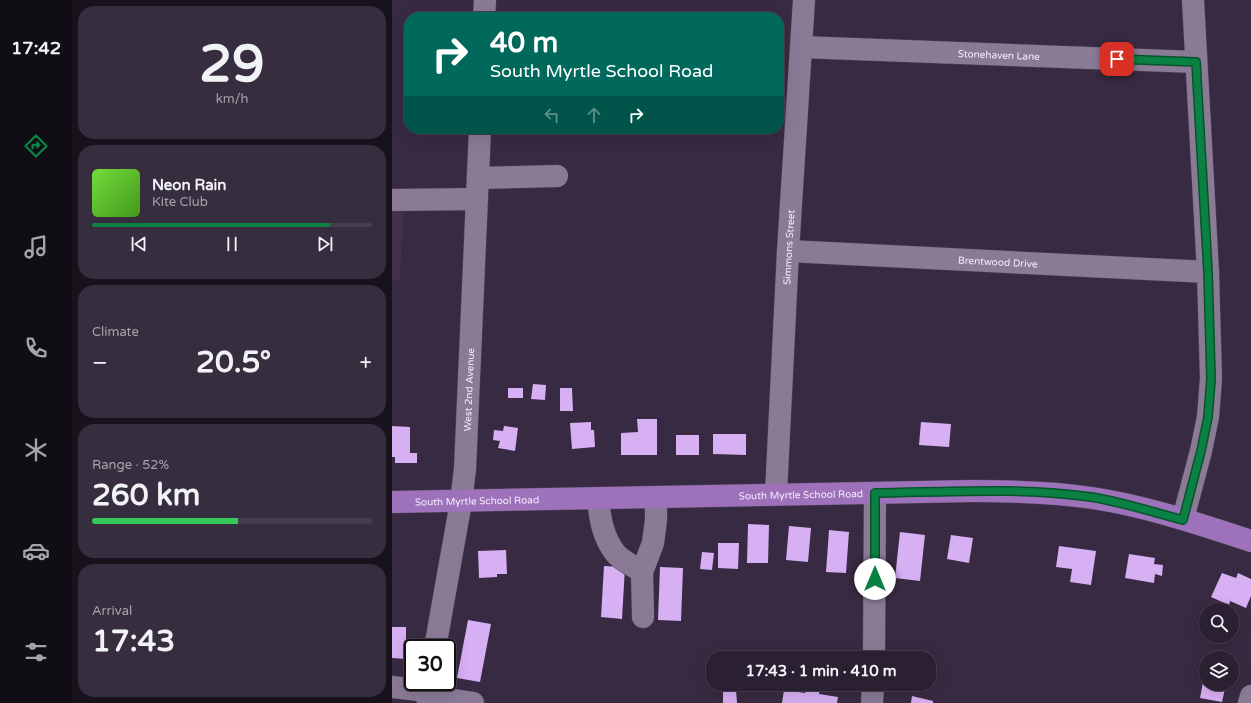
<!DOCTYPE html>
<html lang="en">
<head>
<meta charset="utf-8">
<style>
  body { margin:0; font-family:"Varela Round",sans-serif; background:#362d3e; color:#f1f3f6; height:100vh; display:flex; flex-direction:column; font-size:15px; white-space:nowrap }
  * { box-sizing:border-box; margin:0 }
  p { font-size:13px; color:#a5a3ac }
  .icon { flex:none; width:22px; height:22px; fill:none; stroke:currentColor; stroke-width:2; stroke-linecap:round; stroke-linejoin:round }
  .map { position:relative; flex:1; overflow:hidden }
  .details { display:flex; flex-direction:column; gap:6px; padding:6px; background:#17121c; width:320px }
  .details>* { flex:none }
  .banner { position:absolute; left:12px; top:12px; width:380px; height:122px; border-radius:16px; box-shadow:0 4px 16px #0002,0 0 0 1px #463e4d; background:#00695c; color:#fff; overflow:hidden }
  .fabs { position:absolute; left:807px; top:603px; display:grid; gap:8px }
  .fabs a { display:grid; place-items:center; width:40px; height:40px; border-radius:50%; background:#2a2032; box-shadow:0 4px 16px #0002,0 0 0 1px #463e4d; font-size:20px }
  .speed { position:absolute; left:12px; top:639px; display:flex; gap:8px; font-size:20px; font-weight:700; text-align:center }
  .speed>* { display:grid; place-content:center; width:52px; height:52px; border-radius:50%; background:#2a2032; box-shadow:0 4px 16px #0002,0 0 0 1px #463e4d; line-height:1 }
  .speed .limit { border:2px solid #111; border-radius:6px; background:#fff; color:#111 }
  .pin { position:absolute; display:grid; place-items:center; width:34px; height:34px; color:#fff; margin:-17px; border-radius:8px; box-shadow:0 2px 6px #0006 }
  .me { position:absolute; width:44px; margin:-22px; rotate:0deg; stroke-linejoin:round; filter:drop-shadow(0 0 3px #0008) }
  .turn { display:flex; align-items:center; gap:14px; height:84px; padding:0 20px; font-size:18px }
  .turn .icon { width:52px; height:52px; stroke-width:2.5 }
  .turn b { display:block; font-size:28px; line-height:34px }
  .lanes { display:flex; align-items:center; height:38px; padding:0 20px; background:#0003; justify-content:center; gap:20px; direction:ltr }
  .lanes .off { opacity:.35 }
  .big { font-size:30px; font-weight:700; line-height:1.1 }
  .details .widget { flex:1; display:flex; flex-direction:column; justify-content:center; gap:6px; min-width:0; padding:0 14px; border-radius:16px; background:#362d3e }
  .details .dial { align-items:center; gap:0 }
  .dial b { font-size:52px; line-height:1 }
  .song { display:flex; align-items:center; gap:12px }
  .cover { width:48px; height:48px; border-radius:6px; background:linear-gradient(135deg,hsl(100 70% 55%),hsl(100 70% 35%)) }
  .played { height:4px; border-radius:2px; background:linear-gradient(90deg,#0b8043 85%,#463e4d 85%) }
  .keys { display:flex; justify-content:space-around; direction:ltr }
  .heat { display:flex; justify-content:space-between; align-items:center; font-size:22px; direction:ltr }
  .charge { height:6px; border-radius:3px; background:linear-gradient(90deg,#34c759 52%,#463e4d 0) }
  .trip { position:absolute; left:314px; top:651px; width:230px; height:40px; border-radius:16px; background:#2a2032; box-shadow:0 4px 16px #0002,0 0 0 1px #463e4d; font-weight:700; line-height:40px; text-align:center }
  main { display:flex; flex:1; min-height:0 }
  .tabs { display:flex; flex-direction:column; width:72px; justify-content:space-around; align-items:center; background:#110d14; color:#a5a3ac }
  .tabs .icon { width:28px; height:28px }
  .tabs .selected { color:#0b8043 }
  .tabs b { font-size:18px; color:#f1f3f6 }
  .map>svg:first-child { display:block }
</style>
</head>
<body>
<main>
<nav class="tabs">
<b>17:42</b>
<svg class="icon selected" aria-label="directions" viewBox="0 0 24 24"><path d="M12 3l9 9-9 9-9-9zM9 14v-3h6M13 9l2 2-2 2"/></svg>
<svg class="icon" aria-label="music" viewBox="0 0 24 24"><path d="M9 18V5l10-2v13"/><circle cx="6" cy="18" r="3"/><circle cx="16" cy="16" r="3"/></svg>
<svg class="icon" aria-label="phone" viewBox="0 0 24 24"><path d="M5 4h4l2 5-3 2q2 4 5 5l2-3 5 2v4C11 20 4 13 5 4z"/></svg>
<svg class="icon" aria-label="climate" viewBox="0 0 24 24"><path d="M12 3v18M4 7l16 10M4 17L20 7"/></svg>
<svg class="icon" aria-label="car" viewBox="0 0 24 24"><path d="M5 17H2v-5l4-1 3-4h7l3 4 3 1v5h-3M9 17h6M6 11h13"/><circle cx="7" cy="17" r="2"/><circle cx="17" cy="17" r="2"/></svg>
<svg class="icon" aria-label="filters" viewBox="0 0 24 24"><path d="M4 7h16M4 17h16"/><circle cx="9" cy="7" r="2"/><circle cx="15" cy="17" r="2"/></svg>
</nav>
<section class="details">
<div class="widget dial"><b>29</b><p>km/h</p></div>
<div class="widget">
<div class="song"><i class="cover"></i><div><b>Neon Rain</b><p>Kite Club</p></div></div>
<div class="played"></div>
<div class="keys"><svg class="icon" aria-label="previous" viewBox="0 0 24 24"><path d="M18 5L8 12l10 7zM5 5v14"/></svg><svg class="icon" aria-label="pause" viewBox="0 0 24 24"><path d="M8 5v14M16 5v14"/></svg><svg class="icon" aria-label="next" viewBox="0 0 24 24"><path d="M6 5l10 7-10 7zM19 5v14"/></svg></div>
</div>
<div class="widget"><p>Climate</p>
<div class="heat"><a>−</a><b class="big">20.5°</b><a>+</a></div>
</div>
<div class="widget"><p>Range · 52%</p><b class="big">260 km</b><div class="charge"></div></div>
<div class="widget"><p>Arrival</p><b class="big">17:43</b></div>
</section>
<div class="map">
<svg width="859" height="703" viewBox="0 0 859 703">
  <rect width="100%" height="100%" fill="#382a42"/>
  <path fill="#43314f" d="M11,212l-3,68 -8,1v-68z"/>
  <g fill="#d7aff3">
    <path d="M141,384l13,1 -1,15 -14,-1z"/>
    <rect x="116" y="388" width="15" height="10"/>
    <path d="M168,388h12l1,23h-13z"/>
    <path d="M245,419h20v36h-36v-22l17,-1z"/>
    <path d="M199,422v8h3l1,17 -23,2 -2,-26z"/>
    <path d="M529,422l30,2 -2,23 -30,-2z"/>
    <path d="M0,426l18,1v26h7v10h-22v-6h-3z"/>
    <path d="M112,426l14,2 -3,23 -17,-3 2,-7 -7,-1 1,-10 9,1z"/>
    <path d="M321,434h33v21l-33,-1z"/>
    <rect x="284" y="435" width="23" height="20"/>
    <path d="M356,524l21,1 -1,38h-21z"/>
    <path d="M397,526l22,2 -3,34 -22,-2z"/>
    <path d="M437,530l20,2 -3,41 -20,-1z"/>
    <path d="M508,532l25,3 -5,46 -25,-3z"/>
    <path d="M559,535l22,3 -4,25 -22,-4z"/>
    <path d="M326,543h21l-1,26 -20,-1z"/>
    <path d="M667,546l37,5 -5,34 -21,-3 2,-13 -16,-2z"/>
    <path d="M114,550l1,24h-10v3l-18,1 -1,-27z"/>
    <path d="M310,552l12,1 -2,17 -12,-1z"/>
    <path d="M737,554l26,4 -1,6 9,1 -1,11 -7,-2 -1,9 -29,-5z"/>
    <path d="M212,566l21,1 -3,52 -21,-2z"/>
    <path d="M268,567l23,1 -2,53 -23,-1z"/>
    <path d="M830,573l14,5 2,-5 13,6v17l-5,12 -16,-7 -1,4 -18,-8z"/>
    <path d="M76,620l23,4 -11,58 -23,-4z"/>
    <path d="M0,627h14v32l-14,-1z"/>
    <path d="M812,677h2v7h20l-4,18 -22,-4z"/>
    <path d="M414,687l14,2 -1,5 19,3 -1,6h-55l2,-13 21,3z"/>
    <path d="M331,690h13l1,13h-14z"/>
    <path d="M520,696l21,5v2h-22z"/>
  </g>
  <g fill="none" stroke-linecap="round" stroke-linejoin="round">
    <g stroke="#52465b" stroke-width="23">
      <g id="minor">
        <path d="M92,17l1,-17"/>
        <path id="s1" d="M409,47l395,15"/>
        <path d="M86,178l79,-2"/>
        <path d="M0,200l85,-1"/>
        <path id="s2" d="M396,251l420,21"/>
        <path id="s3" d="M384,494l12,-243 16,-251"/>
        <path d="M206,499c2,20 5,39 18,55 5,6 19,13 26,18l1,45"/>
        <path d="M791,519l18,-68 7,-34 3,-38 -3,-107 -15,-272"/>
        <path d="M250,572l11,-29 3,-23v-23"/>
        <path id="s4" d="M43,648l26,-146 4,-33 15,-340"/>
        <path d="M482,658l1,-165"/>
        <path d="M0,687l35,4"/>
        <path d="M34,696l47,7"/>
        <path d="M480,703l1,-19"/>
        <path d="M857,703l2,-7"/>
      </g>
    </g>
    <g stroke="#52465b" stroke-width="23">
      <g id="major">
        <path id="s5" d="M0,502l581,-11c40,0 80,1 119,7 54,8 107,26 159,43"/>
      </g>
    </g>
    <use href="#minor" stroke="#8a7a96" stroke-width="22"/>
    <use href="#major" stroke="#9e72bb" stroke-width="22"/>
  </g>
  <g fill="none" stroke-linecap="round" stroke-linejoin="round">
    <g stroke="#07532c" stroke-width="10">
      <path id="route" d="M483,579v-86c72,-1 145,-6 216,4 31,5 62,15 92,23l18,-69 7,-34 3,-38 -3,-107 -12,-210 -79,-3"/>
    </g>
    <use href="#route" stroke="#0b8043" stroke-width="7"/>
  </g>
  <g text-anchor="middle" stroke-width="4" stroke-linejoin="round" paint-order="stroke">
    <g font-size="10" fill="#f4ebfb" stroke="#382a42">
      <text dy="4" stroke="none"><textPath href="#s1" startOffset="198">Stonehaven Lane</textPath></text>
      <text dy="4" stroke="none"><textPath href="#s3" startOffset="247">Simmons Street</textPath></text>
      <text dy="4" stroke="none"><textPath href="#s2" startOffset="210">Brentwood Drive</textPath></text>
      <text dy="4" stroke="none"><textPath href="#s4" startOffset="261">West 2nd Avenue</textPath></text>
      <text dy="4" stroke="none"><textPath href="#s5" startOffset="409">South Myrtle School Road</textPath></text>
      <text dy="4" stroke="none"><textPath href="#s5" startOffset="85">South Myrtle School Road</textPath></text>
    </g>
  </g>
</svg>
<div class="fabs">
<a><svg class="icon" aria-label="search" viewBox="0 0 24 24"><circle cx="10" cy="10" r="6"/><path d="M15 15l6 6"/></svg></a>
<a><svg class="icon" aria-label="layers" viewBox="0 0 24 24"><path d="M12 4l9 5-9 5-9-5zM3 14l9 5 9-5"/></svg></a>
</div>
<div class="speed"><div class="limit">30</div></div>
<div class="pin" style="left:725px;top:59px;background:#d93025"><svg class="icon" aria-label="arrive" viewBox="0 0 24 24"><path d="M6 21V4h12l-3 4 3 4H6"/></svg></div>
<svg class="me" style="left:483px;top:579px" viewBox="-20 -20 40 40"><circle r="19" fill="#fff"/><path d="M0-13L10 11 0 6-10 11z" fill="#0b8043"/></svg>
<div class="trip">17:43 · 1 min · 410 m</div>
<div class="banner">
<div class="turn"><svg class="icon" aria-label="right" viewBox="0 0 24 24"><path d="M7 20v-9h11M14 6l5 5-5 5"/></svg><div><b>40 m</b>South Myrtle School Road</div></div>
<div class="lanes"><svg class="icon off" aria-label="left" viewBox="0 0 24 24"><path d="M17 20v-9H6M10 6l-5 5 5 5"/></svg><svg class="icon off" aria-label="ahead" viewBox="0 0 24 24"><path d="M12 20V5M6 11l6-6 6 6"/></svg><svg class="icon" aria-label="right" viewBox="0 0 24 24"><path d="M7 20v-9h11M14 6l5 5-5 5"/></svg></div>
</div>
</div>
</main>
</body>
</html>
